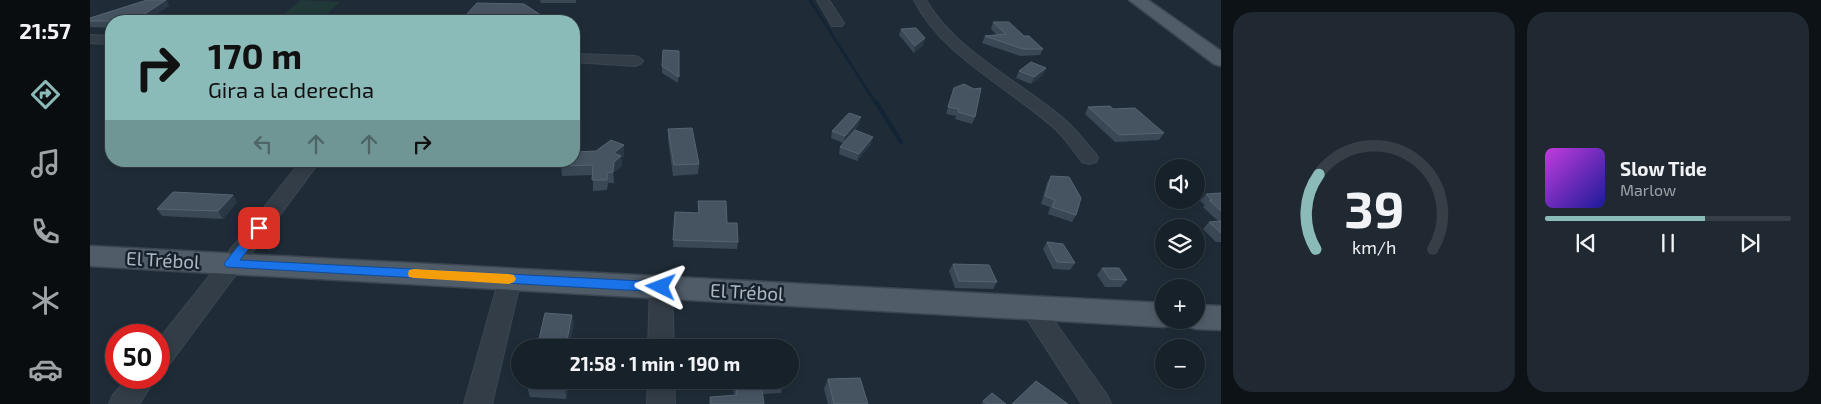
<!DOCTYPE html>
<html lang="es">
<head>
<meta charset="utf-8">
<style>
  body { margin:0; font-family:"Exo 2",sans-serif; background:#202931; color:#f1f3f6; height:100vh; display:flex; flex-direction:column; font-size:19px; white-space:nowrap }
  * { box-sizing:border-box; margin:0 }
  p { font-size:16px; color:#9ea3a8 }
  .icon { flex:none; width:28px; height:28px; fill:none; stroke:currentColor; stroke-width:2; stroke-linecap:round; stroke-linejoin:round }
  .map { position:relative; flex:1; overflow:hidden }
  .side { display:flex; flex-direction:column; gap:12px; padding:12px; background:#0d1217; width:600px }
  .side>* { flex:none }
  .banner { position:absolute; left:15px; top:15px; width:475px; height:152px; border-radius:20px; box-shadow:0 2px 8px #0003,0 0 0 1px #363e46; background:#8bbbb9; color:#111; overflow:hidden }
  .controls { position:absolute; left:1065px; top:159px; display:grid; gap:10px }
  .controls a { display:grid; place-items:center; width:50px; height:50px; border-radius:50%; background:#172129; box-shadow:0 2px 8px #0003,0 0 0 1px #363e46; font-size:25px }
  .speed { position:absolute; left:15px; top:324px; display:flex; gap:10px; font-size:25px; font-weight:700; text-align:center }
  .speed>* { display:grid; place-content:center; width:65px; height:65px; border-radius:50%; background:#172129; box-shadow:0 2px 8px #0003,0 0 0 1px #363e46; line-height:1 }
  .speed .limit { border:8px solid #d22; background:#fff; color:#111 }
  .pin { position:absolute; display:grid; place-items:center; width:42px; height:42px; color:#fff; margin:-21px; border-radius:10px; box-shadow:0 2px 8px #0006 }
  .me { position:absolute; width:55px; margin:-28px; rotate:273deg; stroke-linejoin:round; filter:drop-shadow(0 0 4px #0008) }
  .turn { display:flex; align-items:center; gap:18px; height:105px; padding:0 20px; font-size:22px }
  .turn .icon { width:65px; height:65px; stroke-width:2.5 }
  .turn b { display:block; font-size:35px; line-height:42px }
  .lanes { display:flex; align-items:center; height:48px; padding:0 20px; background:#0003; justify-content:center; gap:25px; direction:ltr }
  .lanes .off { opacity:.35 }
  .side .tile { flex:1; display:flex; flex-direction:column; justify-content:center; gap:8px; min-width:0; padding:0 18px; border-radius:20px; background:#202931 }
  .side .dial { align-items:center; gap:0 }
  .dial svg { height:130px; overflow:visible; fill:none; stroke:#363e46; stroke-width:7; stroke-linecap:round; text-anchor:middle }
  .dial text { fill:#f1f3f6; stroke:none }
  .song { display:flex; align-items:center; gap:15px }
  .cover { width:60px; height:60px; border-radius:8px; background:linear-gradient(135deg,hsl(290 70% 55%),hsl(240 70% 35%)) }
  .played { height:5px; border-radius:2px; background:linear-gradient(90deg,#8bbbb9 65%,#363e46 65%) }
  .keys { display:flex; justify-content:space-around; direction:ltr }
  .side .tiles { flex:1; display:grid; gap:12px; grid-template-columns:repeat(2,1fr) }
  .trip { position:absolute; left:421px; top:339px; width:288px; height:50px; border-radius:25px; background:#172129; box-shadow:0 2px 8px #0003,0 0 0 1px #363e46; font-weight:700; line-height:50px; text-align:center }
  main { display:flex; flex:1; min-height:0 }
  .menu { display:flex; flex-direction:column; width:90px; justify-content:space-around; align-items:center; background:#090d10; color:#9ea3a8 }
  .menu .icon { width:35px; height:35px }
  .menu .active { color:#8bbbb9 }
  .menu b { font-size:22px; color:#f1f3f6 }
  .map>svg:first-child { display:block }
</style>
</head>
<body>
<main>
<nav class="menu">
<b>21:57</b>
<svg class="icon active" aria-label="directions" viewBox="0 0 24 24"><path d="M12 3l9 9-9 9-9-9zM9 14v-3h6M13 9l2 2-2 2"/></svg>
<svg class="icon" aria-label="music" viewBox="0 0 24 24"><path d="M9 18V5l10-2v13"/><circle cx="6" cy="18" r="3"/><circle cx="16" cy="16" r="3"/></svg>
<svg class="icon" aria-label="phone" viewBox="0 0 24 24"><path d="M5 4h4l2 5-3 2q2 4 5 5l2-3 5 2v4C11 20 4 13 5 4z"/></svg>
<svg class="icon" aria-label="climate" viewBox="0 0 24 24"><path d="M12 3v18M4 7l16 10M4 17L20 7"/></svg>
<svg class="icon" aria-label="car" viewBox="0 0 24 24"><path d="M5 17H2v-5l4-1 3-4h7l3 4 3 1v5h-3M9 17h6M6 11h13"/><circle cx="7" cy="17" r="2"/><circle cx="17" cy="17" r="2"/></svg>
</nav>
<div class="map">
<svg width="1131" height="404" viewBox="0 0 1131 404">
  <rect width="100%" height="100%" fill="#1f2c37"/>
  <path fill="#213838" d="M211,0l39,2 -21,19h-44z"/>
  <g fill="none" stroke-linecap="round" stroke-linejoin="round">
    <path stroke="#132434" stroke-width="3" d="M720,0l66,104"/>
    <path stroke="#132434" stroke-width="4.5" d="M786,102l25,40"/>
    <g stroke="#3c4651" stroke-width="2">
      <g id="minor">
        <path d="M727,0h12l15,23 -2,3h-10z"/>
        <path d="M824,0h12c28,50 96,83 139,120 11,9 21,23 31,34l2,4 -2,4 -7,2 -7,-2c-9,-12 -18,-26 -29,-35 -46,-41 -111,-71 -139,-127z"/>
        <path d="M0,35l21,1v8l-21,-1z"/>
        <path d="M484,54l61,2 5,2 3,3 -3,3 -5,2 -61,-4z"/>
        <path d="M211,161h19l-152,205 -9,3v-30z"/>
        <path d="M420,270l8,3 3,6 -29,125h-28l35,-125 3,-6z"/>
        <path d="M571,278l8,3 3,6 2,61h-26l2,-61 3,-6z"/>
        <path d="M942,299l8,2 67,94 4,9h-29l-62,-96 4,-7z"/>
        <path d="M38,378h28l-17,26h-30l4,-9z"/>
        <path d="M558,380h26l1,24h-28z"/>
      </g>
    </g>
    <g stroke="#3c4651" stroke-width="3">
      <g id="major">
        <path d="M1039,0h19l73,51v15l-7,-2z"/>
        <path d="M0,246l1074,57v17h12l-1,4 -11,3 -1074,-61z"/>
        <path d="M1106,305l25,1v24l-25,-1 -11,-3 -2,-6h13z"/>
      </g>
    </g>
    <use href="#minor" fill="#333d47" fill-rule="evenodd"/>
    <use href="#major" fill="#505c68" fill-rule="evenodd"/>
  </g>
  <g fill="#3a4856">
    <path d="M76,0l3,6 -58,15v7l-21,-1v-9z"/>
    <path d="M450,0h36v3h-35z"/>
    <path d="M374,17l86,4h-85z"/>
    <path d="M903,22l31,14 19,13 -3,6 -20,1 -38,-13 3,-7 12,-1 -6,-6z"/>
    <path d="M811,29l24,9 -2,7 -9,8 -15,-18z"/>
    <path d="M589,51l-1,32 -16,-10v-7z"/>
    <path d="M956,68l-3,7 -12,9 -15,-6 3,-7z"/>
    <path d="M864,88l21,29 -3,7 -17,-5 1,-3 -10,-2z"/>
    <path d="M998,107l25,2 51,24 -5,7 -44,2 -30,-28z"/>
    <path d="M769,124l-6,8 18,12 -14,17 -18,-7 1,-7 3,-4 -12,-5 1,-7z"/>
    <path d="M578,129l31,35 -1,10 -25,2 -5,-37z"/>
    <path d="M534,156l-3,2 1,8 -8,6v11h-6l-1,7 -14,1v-16l-31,1 -1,-10z"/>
    <path d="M961,176l25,39 -4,7 -24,-8 2,-7 -9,-3 6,-21z"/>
    <path d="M1131,193v49h-5l-13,-13 6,-7 9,-1 -15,-14 2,-2 -5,-4 6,-7z"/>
    <path d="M143,195l4,7 -14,17 -61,-3 -5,-7z"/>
    <path d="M608,201l29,22 11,19 -1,7 -64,-2 2,-35 23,1z"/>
    <path d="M957,242l28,21 -5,7 -17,-1 -10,-20z"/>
    <path d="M863,264l44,18 -4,7 -38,-1 -6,-17z"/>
    <path d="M1012,268l25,12 -6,7h-16l-8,-12z"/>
    <path d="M738,379l40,25h-40l-4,-15z"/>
    <path d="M439,380h95l-1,8 -54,-3 -3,14 -36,-2 -3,-11z"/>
    <path d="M642,380h50l1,3 -2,10 -18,1 1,10h-55l1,-7 24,-2z"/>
    <path d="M893,401l23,3h-25z"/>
  </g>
  <g fill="#2a3845">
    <path d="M76,0l3,6 -22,15h-13z"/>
    <path d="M835,38l-2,7 -9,8 1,-7z"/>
    <path d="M956,68l-3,7 -12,9 3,-7z"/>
    <path d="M771,117l-2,7 -15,19 1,-7z"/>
    <path d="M783,137l-2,7 -14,17 2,-7z"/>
    <path d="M534,145v11l-3,2 1,8 -8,6v11l-1,-11 1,-19z"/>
    <path d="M143,195l4,7 -14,17 -5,-8z"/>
    <path d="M482,315l2,10 -5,23 -2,-8z"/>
    <path d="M476,380h3v5l-3,14 -1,-11z"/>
  </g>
  <g fill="#465462" stroke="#566471">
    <path d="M57,0h19l-32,21h-44v-3z"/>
    <path d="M387,3l47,1 26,17h-40l-46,-4z"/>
    <path d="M903,22h16l15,14h5l14,13h-20l-38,-13 21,-2z"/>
    <path d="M826,28l9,10 -10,8 -14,-17z"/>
    <path d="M573,50l16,1v26l-17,-11z"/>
    <path d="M941,62l15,6 -12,9 -15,-6z"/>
    <path d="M874,84l10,5 7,-1 -6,29 -17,-5 1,-3 -11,-2 6,-19z"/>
    <path d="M1020,106l3,3 22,-1 29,25 -45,2 -31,-28z"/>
    <path d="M759,113l12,4 -16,19 -13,-5z"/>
    <path d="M602,128l7,36 -25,1 -6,-36z"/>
    <path d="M765,130l18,7 -14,17 -19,-7z"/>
    <path d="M521,140l13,5 -10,8 7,3 -7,6 -1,10 -6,1v7h-15l1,-15 -32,1v-5h13v-9l22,-1z"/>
    <path d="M961,176l18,1 12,21 -5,17 -24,-8 3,-7 -10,-4z"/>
    <path d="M83,192l60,3 -15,16 -61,-2z"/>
    <path d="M1131,193v18l-12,-11h3l-6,-6z"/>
    <path d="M608,201h28l1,22h10l1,19 -65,-2 2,-28 24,1z"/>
    <path d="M1131,221v12l-12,-11z"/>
    <path d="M957,242l16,2 12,19 -18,-1z"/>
    <path d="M863,264l36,1 8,17 -38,-1z"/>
    <path d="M1012,268h17l8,12 -17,-1z"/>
    <path d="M455,313l27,2 -5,25 59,3v5h-89z"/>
    <path d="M770,378l8,26h-34l-6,-25z"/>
    <path d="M439,380h37l-1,8 -38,-2z"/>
    <path d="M645,380h47l1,3 -22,1 3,20h-53l-1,-7 27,-2z"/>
    <path d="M946,381l32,23h-56z"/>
    <path d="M902,393l14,11h-19l-4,-3z"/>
  </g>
  <path fill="#1a73e8" stroke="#114b97" d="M169,224l6,4 -25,32 421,22 4,1 2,4 -2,3 -4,2 -435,-25 -2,-3 2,-3 29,-36z"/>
  <path fill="#f59e0b" d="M324,269l95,5 5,1 2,4 -2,3 -5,2 -95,-6 -5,-1 -1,-3 1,-4z"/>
  <g text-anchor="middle" stroke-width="5" stroke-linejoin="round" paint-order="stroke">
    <g font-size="19" fill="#adb8c4" stroke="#18222c">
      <text transform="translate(73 260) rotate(3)" y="7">El Trébol</text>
      <text transform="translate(657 292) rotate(3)" y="7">El Trébol</text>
    </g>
  </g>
</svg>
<div class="controls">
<a><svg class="icon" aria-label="sound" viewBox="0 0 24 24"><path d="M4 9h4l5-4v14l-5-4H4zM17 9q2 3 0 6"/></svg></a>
<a><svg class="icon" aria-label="layers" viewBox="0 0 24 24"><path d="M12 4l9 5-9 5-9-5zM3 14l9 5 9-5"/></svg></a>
<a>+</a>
<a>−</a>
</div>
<div class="speed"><div class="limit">50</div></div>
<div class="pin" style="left:169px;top:228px;background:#d93025"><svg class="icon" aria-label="arrive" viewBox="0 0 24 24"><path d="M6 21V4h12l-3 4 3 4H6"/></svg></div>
<svg class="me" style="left:571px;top:287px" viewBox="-20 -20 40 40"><path d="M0-17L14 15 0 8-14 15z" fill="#1a73e8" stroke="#fff" stroke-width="4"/></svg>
<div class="trip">21:58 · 1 min · 190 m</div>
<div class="banner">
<div class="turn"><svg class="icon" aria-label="right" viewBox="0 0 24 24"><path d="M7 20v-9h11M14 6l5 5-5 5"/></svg><div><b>170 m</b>Gira a la derecha</div></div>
<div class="lanes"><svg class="icon off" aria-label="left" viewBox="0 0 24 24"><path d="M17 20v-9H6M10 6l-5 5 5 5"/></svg><svg class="icon off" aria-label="ahead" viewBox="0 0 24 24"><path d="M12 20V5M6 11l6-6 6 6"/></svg><svg class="icon off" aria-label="ahead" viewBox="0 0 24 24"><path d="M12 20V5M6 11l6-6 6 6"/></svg><svg class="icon" aria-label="right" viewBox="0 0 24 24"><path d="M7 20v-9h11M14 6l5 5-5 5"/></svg></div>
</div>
</div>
<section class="side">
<div class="tiles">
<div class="tile dial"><svg viewBox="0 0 100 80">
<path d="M14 69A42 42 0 1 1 86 69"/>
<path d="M14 69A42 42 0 0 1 16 23" stroke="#8bbbb9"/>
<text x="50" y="56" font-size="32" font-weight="700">39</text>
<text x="50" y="72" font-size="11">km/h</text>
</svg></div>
<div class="tile">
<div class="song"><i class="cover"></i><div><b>Slow Tide</b><p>Marlow</p></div></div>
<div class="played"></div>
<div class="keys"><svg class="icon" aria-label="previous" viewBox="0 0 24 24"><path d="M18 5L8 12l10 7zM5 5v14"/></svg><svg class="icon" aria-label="pause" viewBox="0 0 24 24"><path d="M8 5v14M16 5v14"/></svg><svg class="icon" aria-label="next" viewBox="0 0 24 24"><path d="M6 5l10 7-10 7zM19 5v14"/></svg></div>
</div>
</div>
</section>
</main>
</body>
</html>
